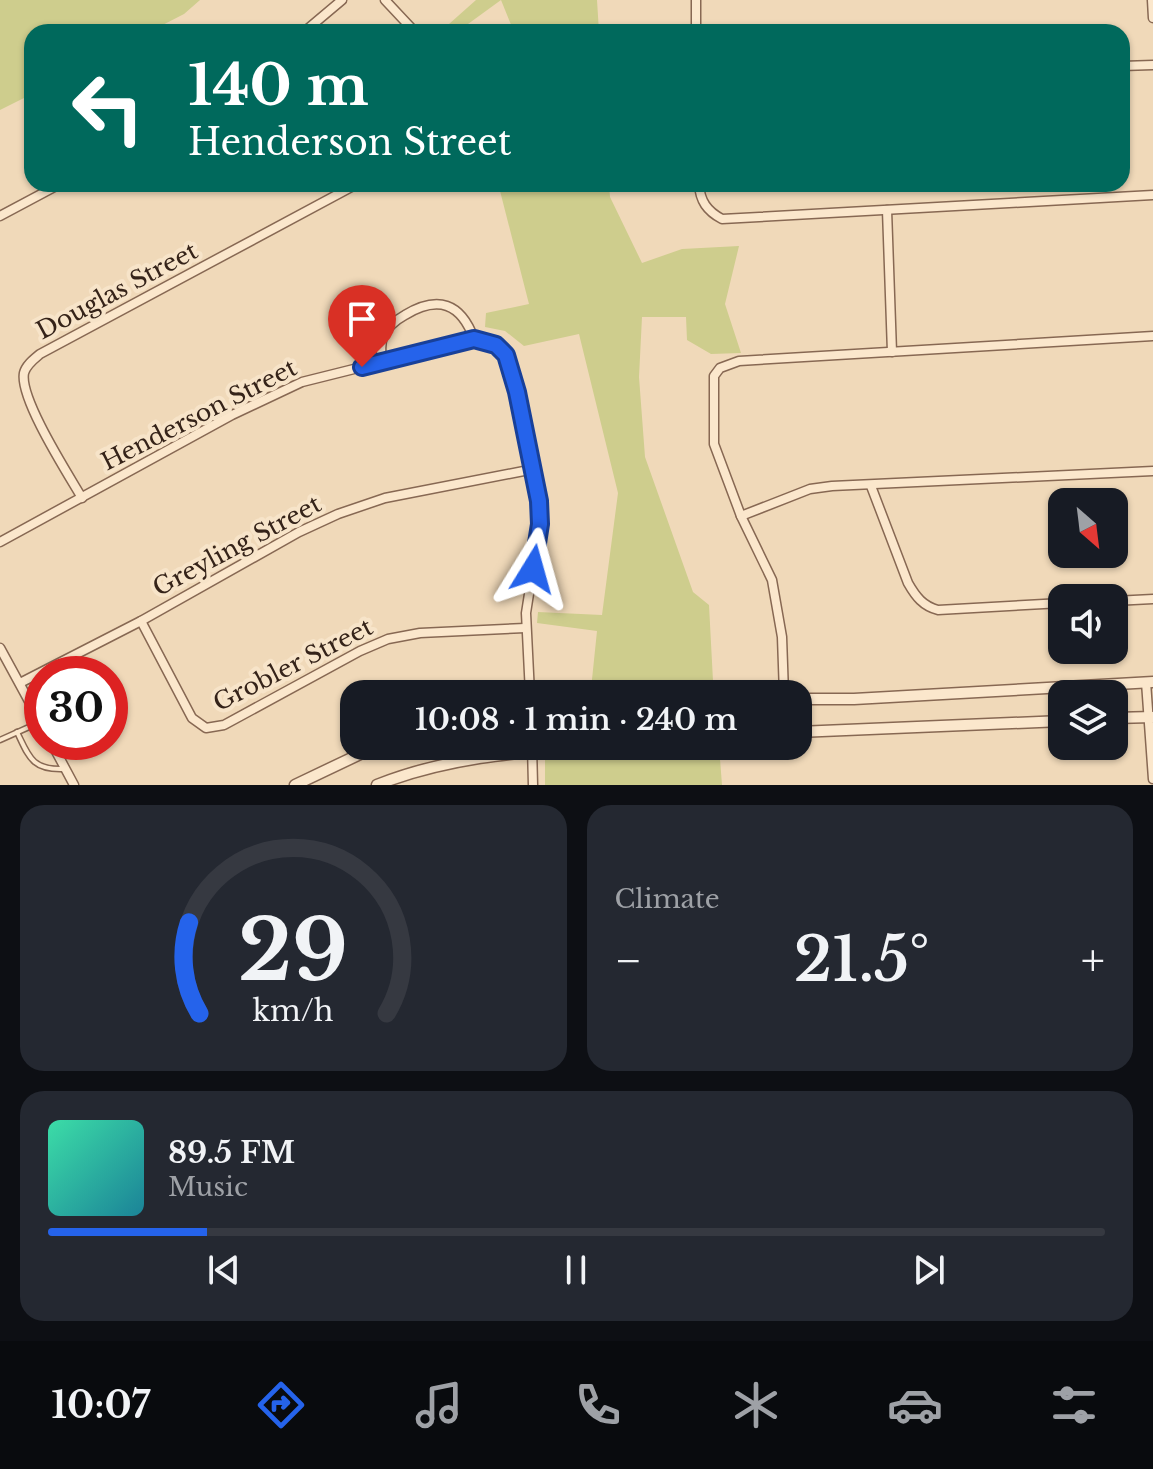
<!DOCTYPE html>
<html lang="en">
<head>
<meta charset="utf-8">
<style>
  body { margin:0; font-family:"Libre Baskerville",serif; background:#242831; color:#f1f3f6; height:100vh; display:flex; flex-direction:column; font-size:30px; white-space:nowrap }
  * { box-sizing:border-box; margin:0 }
  p { font-size:26px; color:#9ea1a6 }
  .icon { flex:none; width:44px; height:44px; fill:none; stroke:currentColor; stroke-width:2; stroke-linecap:round; stroke-linejoin:round }
  .map { position:relative; height:785px; overflow:hidden }
  .sheet { display:flex; flex-direction:column; gap:20px; padding:20px; background:#0d0f14; flex:1 }
  .sheet>* { flex:none }
  .guide { position:absolute; left:24px; top:24px; width:1106px; height:168px; border-radius:24px; box-shadow:0 2px 6px #0004; background:#00695c; color:#fff; overflow:hidden }
  .needle { width:52px; rotate:152deg }
  .fabs { position:absolute; left:1048px; top:488px; display:grid; gap:16px }
  .fabs a { display:grid; place-items:center; width:80px; height:80px; border-radius:16px; background:#171b24; box-shadow:0 2px 6px #0004; font-size:40px }
  .speed { position:absolute; left:24px; top:656px; display:flex; gap:16px; font-size:40px; font-weight:700; text-align:center }
  .speed>* { display:grid; place-content:center; width:104px; height:104px; border-radius:50%; background:#171b24; box-shadow:0 2px 6px #0004; line-height:1 }
  .speed .limit { border:12px solid #d22; background:#fff; color:#111 }
  .pin { position:absolute; display:grid; place-items:center; width:68px; height:68px; color:#fff; margin:-82px -34px; border-radius:50% 50% 50% 0; rotate:-45deg; box-shadow:0 0 8px #0007 }
  .pin .icon { rotate:45deg }
  .me { position:absolute; width:88px; margin:-44px; rotate:8deg; stroke-linejoin:round; filter:drop-shadow(0 0 6px #0008) }
  .turn { display:flex; align-items:center; gap:28px; height:168px; padding:0 32px; font-size:36px }
  .turn .icon { width:104px; height:104px; stroke-width:2.5 }
  .turn b { display:block; font-size:56px; line-height:68px }
  .big { font-size:60px; font-weight:600; line-height:1.1 }
  .sheet .widget { flex:1; display:flex; flex-direction:column; justify-content:center; gap:12px; min-width:0; padding:0 28px; border-radius:24px; background:#242831 }
  .sheet .dial { align-items:center; gap:0 }
  .dial svg { height:208px; overflow:visible; fill:none; stroke:#363941; stroke-width:7; stroke-linecap:round; text-anchor:middle }
  .dial text { fill:#f1f3f6; stroke:none }
  .song { display:flex; align-items:center; gap:24px }
  .cover { width:96px; height:96px; border-radius:12px; background:linear-gradient(135deg,hsl(160 70% 55%),hsl(190 70% 35%)) }
  .played { height:8px; border-radius:4px; background:linear-gradient(90deg,#2563eb 15%,#363941 15%) }
  .keys { display:flex; justify-content:space-around; direction:ltr }
  .heat { display:flex; justify-content:space-between; align-items:center; font-size:44px; direction:ltr }
  .sheet .tiles { flex:1; display:grid; gap:20px; grid-template-columns:1fr 1fr }
  .widget:last-child { grid-column:span 2 }
  .trip { position:absolute; left:340px; top:680px; width:472px; height:80px; border-radius:24px; background:#171b24; box-shadow:0 2px 6px #0004; font-weight:600; line-height:80px; text-align:center }
  .dock { display:flex; height:128px; justify-content:space-around; align-items:center; background:#090b0e; color:#9ea1a6 }
  .dock .icon { width:56px; height:56px }
  .dock .on { color:#2563eb }
  .dock b { font-size:36px; color:#f1f3f6 }
  .map>svg:first-child { display:block }
</style>
</head>
<body>
<div class="map">
<svg width="1153" height="785" viewBox="0 0 1153 785">
  <rect width="100%" height="100%" fill="#f0d9b9"/>
  <g fill="#cecd8d">
    <path d="M0,0h200l-16,14 -35,18h-117v62l-32,16z"/>
    <path d="M476,0h121l2,32h-85l-13,-32 -44,32h-17z"/>
    <path d="M501,184h108l1,13 32,66 40,-14 57,-3 -14,58 16,49 -30,1 -24,-14 -1,-23h-44l-3,60 6,80 48,135 16,13 4,76 -122,8 6,-58 -60,-8 1,-11 64,3 16,-122 -39,-159 -55,12 -19,-15 -20,-4 1,-14 43,-9 -30,-117z"/>
    <path d="M688,746h31l3,39h-177v-32z"/>
  </g>
  <g fill="none" stroke-linecap="round" stroke-linejoin="round">
    <g stroke="#876853" stroke-width="7">
      <g id="service">
        <path d="M17,732c12,25 15,38 46,37"/>
        <path d="M0,740l38,-17"/>
      </g>
    </g>
    <g stroke="#876853" stroke-width="11">
      <g id="minor">
        <path d="M385,0l30,32"/>
        <path d="M696,0v32"/>
        <path d="M1152,0l1,18"/>
        <path d="M304,32l38,-32"/>
        <path d="M1122,66l31,-1"/>
        <path d="M699,184c1,17 8,27 23,35l431,-24"/>
        <path d="M887,210l5,142"/>
        <path d="M0,216l60,-32"/>
        <path d="M382,362c-1,-9 -2,-17 1,-25 4,-10 13,-17 22,-22 33,-20 56,-12 69,24"/>
        <path d="M871,486l37,97c8,14 15,23 30,27l124,-7"/>
        <path d="M82,498c-14,-24 -63,-100 -58,-125 2,-8 10,-14 16,-19l317,-170"/>
        <path d="M741,516l69,-27 22,-3 321,-15"/>
        <path d="M0,542l232,-127 70,-33 172,-43c19,4 30,9 37,27l28,135 1,23 -14,89 4,81"/>
        <path d="M1114,601l39,-2"/>
        <path d="M141,621l51,97 14,10 18,-3 136,-74 28,-12 32,-6 105,-5"/>
        <path d="M0,648l42,77"/>
        <path d="M1146,682l7,97"/>
        <path d="M20,683l121,-62 158,-89 39,-18 47,-16 149,-29"/>
        <path d="M784,694l-2,-57 -10,-57 -31,-64 -27,-72v-68l6,-8 19,-7 414,-25"/>
        <path d="M51,742l23,43"/>
        <path d="M532,746l1,39"/>
      </g>
    </g>
    <g stroke="#876853" stroke-width="13">
      <g id="tertiary">
        <path d="M798,699h56l299,-17"/>
        <path d="M1114,718l39,-1"/>
        <path d="M798,732l264,-11"/>
        <path d="M295,785l82,-39"/>
        <path d="M377,785c70,-28 143,-33 218,-39"/>
      </g>
    </g>
    <use href="#service" stroke="#fbe7cc" stroke-width="4"/>
    <use href="#minor" stroke="#fbe7cc" stroke-width="8"/>
    <use href="#tertiary" stroke="#fbe7cc" stroke-width="10"/>
  </g>
  <g fill="none" stroke-linecap="round" stroke-linejoin="round">
    <g stroke="#184099" stroke-width="20">
      <path id="route" d="M362,367l112,-28 22,6 10,10 11,37 22,109 1,23 -7,45"/>
    </g>
    <use href="#route" stroke="#2563eb" stroke-width="14"/>
  </g>
  <g text-anchor="middle" stroke-width="8" stroke-linejoin="round" paint-order="stroke">
    <g font-size="24" fill="#352319" stroke="#f7e4c9">
      <text transform="translate(117 291) rotate(-28)" y="8">Douglas Street</text>
      <text transform="translate(199 415) rotate(-27)" y="8">Henderson Street</text>
      <text transform="translate(237 546) rotate(-28)" y="8">Greyling Street</text>
      <text transform="translate(293 665) rotate(-27)" y="8">Grobler Street</text>
    </g>
  </g>
</svg>
<div class="fabs">
<a><svg class="needle" viewBox="-14 -14 28 28"><path d="M0-13l5 13h-10z" fill="#e53935"/><path d="M0 13l5-13h-10z" fill="#9ea1a6"/></svg></a>
<a><svg class="icon" aria-label="sound" viewBox="0 0 24 24"><path d="M4 9h4l5-4v14l-5-4H4zM17 9q2 3 0 6"/></svg></a>
<a><svg class="icon" aria-label="layers" viewBox="0 0 24 24"><path d="M12 4l9 5-9 5-9-5zM3 14l9 5 9-5"/></svg></a>
</div>
<div class="speed"><div class="limit">30</div></div>
<div class="pin" style="left:362px;top:367px;background:#d93025"><svg class="icon" aria-label="arrive" viewBox="0 0 24 24"><path d="M6 21V4h12l-3 4 3 4H6"/></svg></div>
<svg class="me" style="left:533px;top:569px" viewBox="-20 -20 40 40"><path d="M0-17L14 15 0 8-14 15z" fill="#2563eb" stroke="#fff" stroke-width="4"/></svg>
<div class="trip">10:08 · 1 min · 240 m</div>
<div class="guide">
<div class="turn"><svg class="icon" aria-label="left" viewBox="0 0 24 24"><path d="M17 20v-9H6M10 6l-5 5 5 5"/></svg><div><b>140 m</b>Henderson Street</div></div>
</div>
</div>
<section class="sheet">
<div class="tiles">
<div class="widget dial"><svg viewBox="0 0 100 80">
<path d="M14 69A42 42 0 1 1 86 69"/>
<path d="M14 69A42 42 0 0 1 10 34" stroke="#2563eb"/>
<text x="50" y="56" font-size="32" font-weight="700">29</text>
<text x="50" y="72" font-size="11">km/h</text>
</svg></div>
<div class="widget"><p>Climate</p>
<div class="heat"><a>−</a><b class="big">21.5°</b><a>+</a></div>
</div>
<div class="widget">
<div class="song"><i class="cover"></i><div><b>89.5 FM</b><p>Music</p></div></div>
<div class="played"></div>
<div class="keys"><svg class="icon" aria-label="previous" viewBox="0 0 24 24"><path d="M18 5L8 12l10 7zM5 5v14"/></svg><svg class="icon" aria-label="pause" viewBox="0 0 24 24"><path d="M8 5v14M16 5v14"/></svg><svg class="icon" aria-label="next" viewBox="0 0 24 24"><path d="M6 5l10 7-10 7zM19 5v14"/></svg></div>
</div>
</div>
</section>
<nav class="dock">
<b>10:07</b>
<svg class="icon on" aria-label="directions" viewBox="0 0 24 24"><path d="M12 3l9 9-9 9-9-9zM9 14v-3h6M13 9l2 2-2 2"/></svg>
<svg class="icon" aria-label="music" viewBox="0 0 24 24"><path d="M9 18V5l10-2v13"/><circle cx="6" cy="18" r="3"/><circle cx="16" cy="16" r="3"/></svg>
<svg class="icon" aria-label="phone" viewBox="0 0 24 24"><path d="M5 4h4l2 5-3 2q2 4 5 5l2-3 5 2v4C11 20 4 13 5 4z"/></svg>
<svg class="icon" aria-label="climate" viewBox="0 0 24 24"><path d="M12 3v18M4 7l16 10M4 17L20 7"/></svg>
<svg class="icon" aria-label="car" viewBox="0 0 24 24"><path d="M5 17H2v-5l4-1 3-4h7l3 4 3 1v5h-3M9 17h6M6 11h13"/><circle cx="7" cy="17" r="2"/><circle cx="17" cy="17" r="2"/></svg>
<svg class="icon" aria-label="filters" viewBox="0 0 24 24"><path d="M4 7h16M4 17h16"/><circle cx="9" cy="7" r="2"/><circle cx="15" cy="17" r="2"/></svg>
</nav>
</body>
</html>
